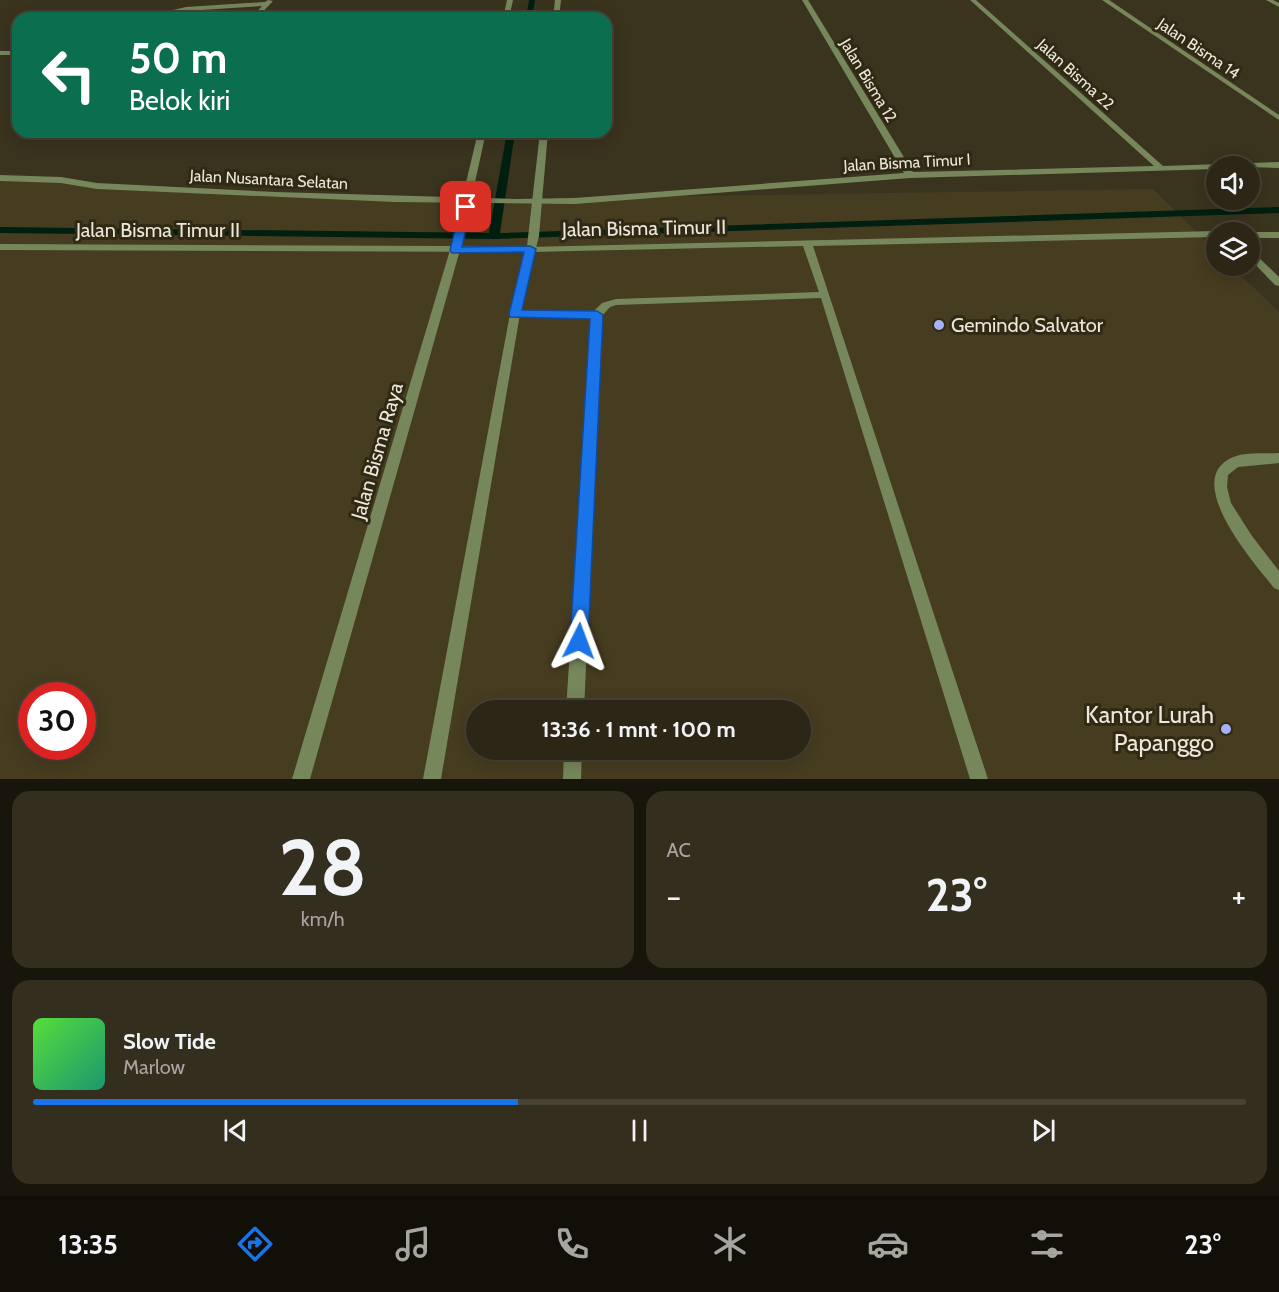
<!DOCTYPE html>
<html lang="id">
<head>
<meta charset="utf-8">
<style>
  body { margin:0; font-family:Cabin,sans-serif; background:#342e1f; color:#f1f3f6; height:100vh; display:flex; flex-direction:column; font-size:22px; white-space:nowrap }
  * { box-sizing:border-box; margin:0 }
  p { font-size:20px; color:#a6a5a1 }
  .icon { flex:none; width:33px; height:33px; fill:none; stroke:currentColor; stroke-width:2; stroke-linecap:round; stroke-linejoin:round }
  .map { position:relative; height:779px; overflow:hidden }
  .details { display:flex; flex-direction:column; gap:12px; padding:12px; background:#18150c; flex:1 }
  .details>* { flex:none }
  .banner { position:absolute; left:12px; top:12px; width:600px; height:126px; border-radius:18px; box-shadow:0 3px 15px #0003,0 0 0 2px #484335; background:#0b6e4f; color:#fff; overflow:hidden }
  .controls { position:absolute; left:1206px; top:156px; display:grid; gap:12px }
  .controls a { display:grid; place-items:center; width:54px; height:54px; border-radius:50%; background:#2c2616; box-shadow:0 3px 15px #0003,0 0 0 2px #484335; font-size:30px }
  .speed { position:absolute; left:18px; top:682px; display:flex; gap:12px; font-size:30px; font-weight:700; text-align:center }
  .speed>* { display:grid; place-content:center; width:78px; height:78px; border-radius:50%; background:#2c2616; box-shadow:0 3px 15px #0003,0 0 0 2px #484335; line-height:1 }
  .speed .limit { border:9px solid #d22; background:#fff; color:#111 }
  .pin { position:absolute; display:grid; place-items:center; width:51px; height:51px; color:#fff; margin:-26px; border-radius:12px; box-shadow:0 3px 9px #0006 }
  .me { position:absolute; width:66px; margin:-33px; rotate:3deg; stroke-linejoin:round; filter:drop-shadow(0 0 4px #0008) }
  .turn { display:flex; align-items:center; gap:21px; height:126px; padding:0 18px; font-size:27px }
  .turn .icon { width:78px; height:78px; stroke-width:2.5 }
  .turn b { display:block; font-size:42px; line-height:51px }
  .big { font-size:45px; font-weight:700; line-height:1.1 }
  .details .card { flex:1; display:flex; flex-direction:column; justify-content:center; gap:9px; min-width:0; padding:0 21px; border-radius:18px; background:#342e1f }
  .details .dial { align-items:center; gap:0 }
  .dial b { font-size:78px; line-height:1 }
  .song { display:flex; align-items:center; gap:18px }
  .cover { width:72px; height:72px; border-radius:9px; background:linear-gradient(135deg,hsl(110 70% 55%),hsl(160 70% 35%)) }
  .played { height:6px; border-radius:3px; background:linear-gradient(90deg,#1a73e8 40%,#484335 40%) }
  .keys { display:flex; justify-content:space-around; direction:ltr }
  .heat { display:flex; justify-content:space-between; align-items:center; font-size:33px; direction:ltr }
  .details .tiles { flex:1; display:grid; gap:12px; grid-template-columns:1fr 1fr }
  .card:last-child { grid-column:span 2 }
  .trip { position:absolute; left:466px; top:700px; width:345px; height:60px; border-radius:30px; background:#2c2616; box-shadow:0 3px 15px #0003,0 0 0 2px #484335; font-weight:700; line-height:60px; text-align:center }
  .tab-bar { display:flex; height:96px; justify-content:space-around; align-items:center; background:#120f09; color:#a6a5a1 }
  .tab-bar .icon { width:42px; height:42px }
  .tab-bar .current { color:#1a73e8 }
  .tab-bar b { font-size:27px; color:#f1f3f6 }
  .map>svg:first-child { display:block }
</style>
</head>
<body>
<div class="map">
<svg width="1279" height="779" viewBox="0 0 1279 779">
  <rect width="100%" height="100%" fill="#3a331e"/>
  <path fill="#463c20" fill-rule="evenodd" d="M0,178l158,11 379,13 19,-4 597,-9 63,62v15h15l48,46v467h-1279zM32,696h50v51h-50zM477,711h324v39h-324z"/>
  <g fill="none" stroke-linecap="round" stroke-linejoin="round">
    <g fill="#001f10" fill-rule="evenodd">
      <path d="M529,0h6l-3,18h-6z"/>
      <path d="M507,132h8l-15,101 779,-26v6l-785,26 -494,-6v-6l489,6z"/>
    </g>
    <path fill="#76875b" fill-rule="evenodd" d="M1279,453v10l-41,4 -10,8 -1,12 4,16 21,33 27,35v19l-5,-2c-19,-24 -90,-104 -45,-129 14,-8 34,-5 50,-6z"/>
    <g fill="#76875b" fill-rule="evenodd">
      <path d="M268,0l5,1 -16,17h-6l11,-12 -76,5 -36,7h-12l48,-11 79,-5z"/>
      <path d="M802,0h6l105,172 241,-6 -184,-166h6l187,166 116,-4v6l-63,-2v3l-306,9 -335,26 -180,-2 -298,-13 -36,-6 -61,-2v-6l61,2 36,6 179,9 239,7 60,-1 329,-25z"/>
      <path d="M1102,0h7l170,115v5z"/>
      <path d="M1266,0h7l6,3v4z"/>
      <rect x="0" y="51" width="18" height="4"/>
      <path d="M1216,231l4,1h-4v5l-403,9 175,533h-18l-149,-481 -205,7 -6,2 -8,9 -18,395h-18l25,-393h-76l-5,-4 5,-4 79,1 8,-8 14,-4 203,-7 -16,-46 -273,6 -5,-3 2,-2z"/>
      <path d="M1249,232h30v6h-29z"/>
      <path d="M455,247l5,3 -150,529h-18l158,-529z"/>
      <path d="M1250,251l3,1 26,25v9l-4,-1 -25,-26z"/>
      <path d="M564,750h18l-1,29h-18z"/>
    </g>
    <g fill="#76875b" fill-rule="evenodd">
      <path d="M507,0h6l-4,18h-6z"/>
      <path d="M555,0h6l-2,18h-6z"/>
      <path d="M478,132h8l-25,114h66l13,-114h8l-9,104 -19,78 -79,465h-18l87,-465 15,-62 -525,-2v-6l451,2z"/>
    </g>
  </g>
  <path fill="#1a73e8" stroke="#114b97" stroke-width="1.5" d="M466,204l5,3 -9,40 68,-1 6,3 -14,61 75,1 6,4 -15,326 -3,6 -6,3 -6,-3 -3,-6 20,-322 -80,-2 -1,-3 15,-62 -72,1 -2,-3 11,-43z"/>
  <g fill="#a6b1fc" stroke="#302914" stroke-width="2">
    <circle cx="939" cy="325" r="6"/>
    <circle cx="1226" cy="729" r="6"/>
  </g>
  <g text-anchor="middle" stroke-width="6" stroke-linejoin="round" paint-order="stroke">
    <g font-size="16" fill="#ebe7da" stroke="#302914">
      <text transform="translate(1199 48) rotate(34)" y="6">Jalan Bisma 14</text>
      <text transform="translate(1076 74) rotate(42)" y="6">Jalan Bisma 22</text>
      <text transform="translate(869 80) rotate(59)" y="6">Jalan Bisma 12</text>
      <text transform="translate(907 162) rotate(-3)" y="6">Jalan Bisma Timur I</text>
      <text transform="translate(269 179) rotate(3)" y="6">Jalan Nusantara Selatan</text>
    </g>
    <g font-size="20" fill="#ebe7da" stroke="#302914">
      <text transform="translate(644 228) rotate(-1)" y="7">Jalan Bisma Timur II</text>
      <text x="158" y="237">Jalan Bisma Timur II</text>
      <text transform="translate(377 451) rotate(-74)" y="7">Jalan Bisma Raya</text>
    </g>
    <g font-size="20" fill="#ebe7da" stroke="#302914" text-anchor="start">
      <text x="951" y="332">Gemindo Salvator</text>
    </g>
    <g font-size="24" fill="#ebe7da" stroke="#302914" text-anchor="end">
      <text x="1214" y="723">Kantor Lurah<tspan x="1214" dy="28">Papanggo</tspan></text>
    </g>
  </g>
</svg>
<div class="controls">
<a><svg class="icon" aria-label="sound" viewBox="0 0 24 24"><path d="M4 9h4l5-4v14l-5-4H4zM17 9q2 3 0 6"/></svg></a>
<a><svg class="icon" aria-label="layers" viewBox="0 0 24 24"><path d="M12 4l9 5-9 5-9-5zM3 14l9 5 9-5"/></svg></a>
</div>
<div class="speed"><div class="limit">30</div></div>
<div class="pin" style="left:466px;top:207px;background:#d93025"><svg class="icon" aria-label="arrive" viewBox="0 0 24 24"><path d="M6 21V4h12l-3 4 3 4H6"/></svg></div>
<svg class="me" style="left:579px;top:641px" viewBox="-20 -20 40 40"><path d="M0-17L14 15 0 8-14 15z" fill="#1a73e8" stroke="#fff" stroke-width="4"/></svg>
<div class="trip">13:36 · 1 mnt · 100 m</div>
<div class="banner">
<div class="turn"><svg class="icon" aria-label="left" viewBox="0 0 24 24"><path d="M17 20v-9H6M10 6l-5 5 5 5"/></svg><div><b>50 m</b>Belok kiri</div></div>
</div>
</div>
<section class="details">
<div class="tiles">
<div class="card dial"><b>28</b><p>km/h</p></div>
<div class="card"><p>AC</p>
<div class="heat"><a>−</a><b class="big">23°</b><a>+</a></div>
</div>
<div class="card">
<div class="song"><i class="cover"></i><div><b>Slow Tide</b><p>Marlow</p></div></div>
<div class="played"></div>
<div class="keys"><svg class="icon" aria-label="previous" viewBox="0 0 24 24"><path d="M18 5L8 12l10 7zM5 5v14"/></svg><svg class="icon" aria-label="pause" viewBox="0 0 24 24"><path d="M8 5v14M16 5v14"/></svg><svg class="icon" aria-label="next" viewBox="0 0 24 24"><path d="M6 5l10 7-10 7zM19 5v14"/></svg></div>
</div>
</div>
</section>
<nav class="tab-bar">
<b>13:35</b>
<svg class="icon current" aria-label="directions" viewBox="0 0 24 24"><path d="M12 3l9 9-9 9-9-9zM9 14v-3h6M13 9l2 2-2 2"/></svg>
<svg class="icon" aria-label="music" viewBox="0 0 24 24"><path d="M9 18V5l10-2v13"/><circle cx="6" cy="18" r="3"/><circle cx="16" cy="16" r="3"/></svg>
<svg class="icon" aria-label="phone" viewBox="0 0 24 24"><path d="M5 4h4l2 5-3 2q2 4 5 5l2-3 5 2v4C11 20 4 13 5 4z"/></svg>
<svg class="icon" aria-label="climate" viewBox="0 0 24 24"><path d="M12 3v18M4 7l16 10M4 17L20 7"/></svg>
<svg class="icon" aria-label="car" viewBox="0 0 24 24"><path d="M5 17H2v-5l4-1 3-4h7l3 4 3 1v5h-3M9 17h6M6 11h13"/><circle cx="7" cy="17" r="2"/><circle cx="17" cy="17" r="2"/></svg>
<svg class="icon" aria-label="filters" viewBox="0 0 24 24"><path d="M4 7h16M4 17h16"/><circle cx="9" cy="7" r="2"/><circle cx="15" cy="17" r="2"/></svg>
<b>23°</b>
</nav>
</body>
</html>
